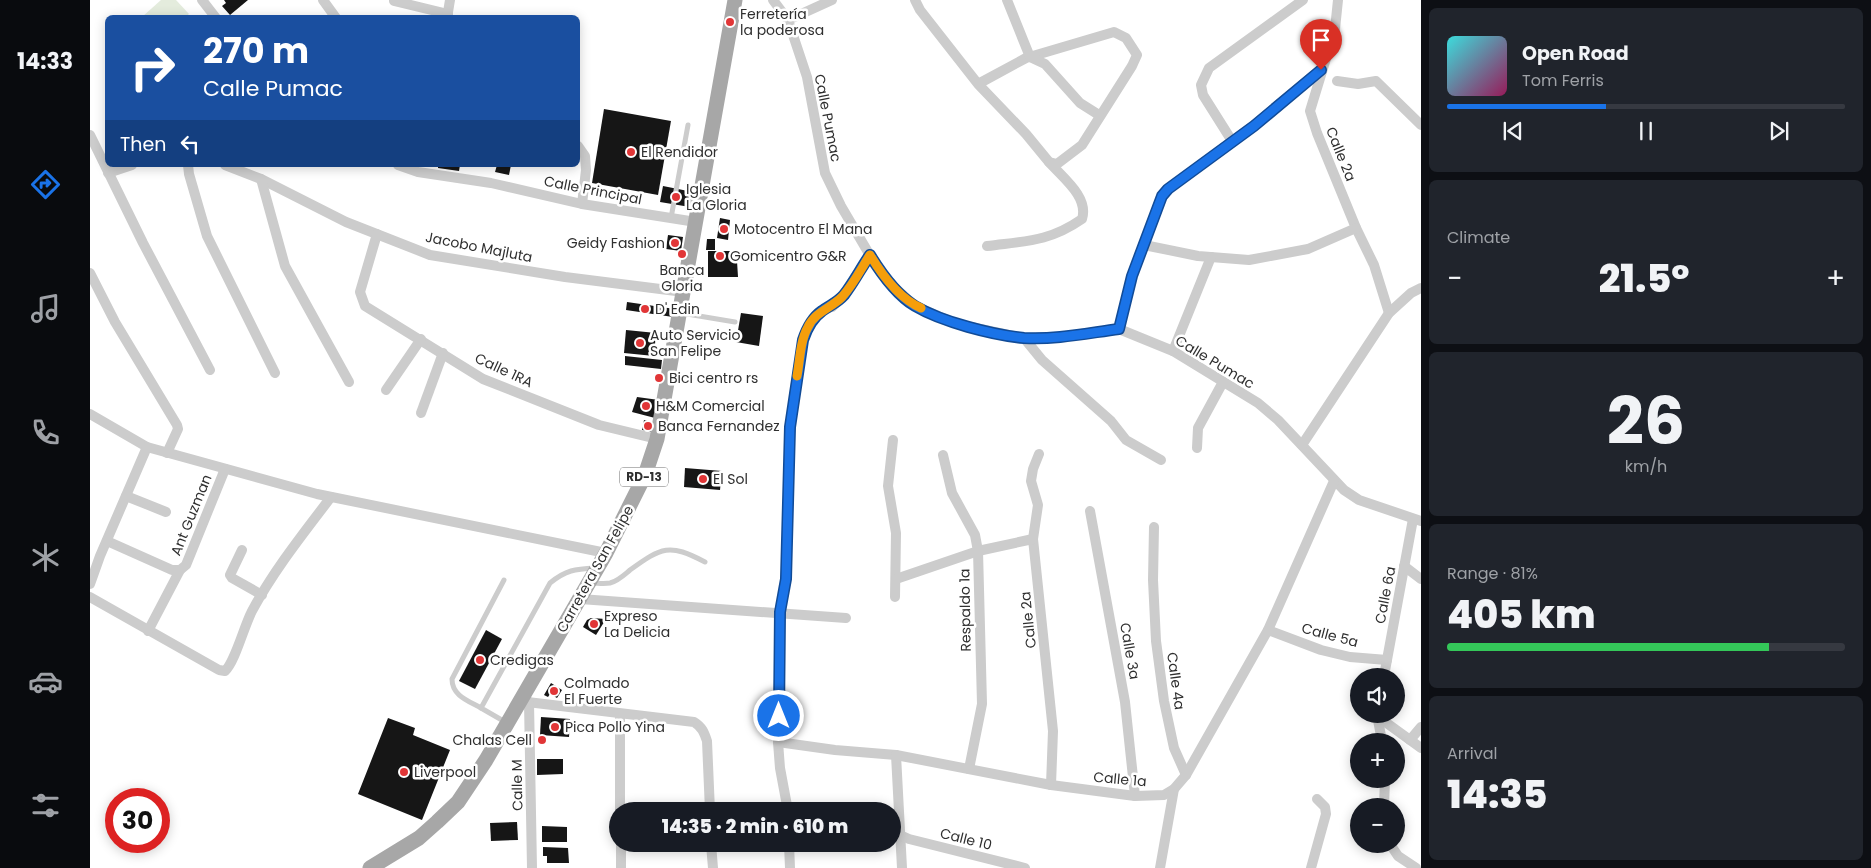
<!DOCTYPE html>
<html lang="en">
<head>
<meta charset="utf-8">
<style>
  body { margin:0; font-family:Poppins,sans-serif; background:#20242c; color:#f1f3f6; height:100vh; display:flex; flex-direction:column; font-size:19px; white-space:nowrap }
  * { box-sizing:border-box; margin:0 }
  p { font-size:16px; color:#9ea1a6 }
  .icon { flex:none; width:28px; height:28px; fill:none; stroke:currentColor; stroke-width:2; stroke-linecap:round; stroke-linejoin:round }
  .map { position:relative; flex:1; overflow:hidden }
  .panel { display:flex; flex-direction:column; gap:8px; padding:8px; background:#0d0f14; width:450px }
  .panel>* { flex:none }
  .top-card { position:absolute; left:15px; top:15px; width:475px; height:152px; border-radius:8px; box-shadow:0 2px 12px #0003; background:#1a4fa0; color:#fff; overflow:hidden }
  .controls { position:absolute; left:1260px; top:668px; display:grid; gap:10px }
  .controls a { display:grid; place-items:center; width:55px; height:55px; border-radius:50%; background:#171b24; box-shadow:0 2px 12px #0003; font-size:25px }
  .speed { position:absolute; left:15px; top:788px; display:flex; gap:10px; font-size:25px; font-weight:700; text-align:center }
  .speed>* { display:grid; place-content:center; width:65px; height:65px; border-radius:50%; background:#171b24; box-shadow:0 2px 12px #0003; line-height:1 }
  .speed .limit { border:8px solid #d22; background:#fff; color:#111 }
  .pin { position:absolute; display:grid; place-items:center; width:42px; height:42px; color:#fff; margin:-51px -21px; border-radius:50% 50% 50% 0; rotate:-45deg; box-shadow:0 0 5px #0007 }
  .pin .icon { rotate:45deg }
  .me { position:absolute; width:55px; margin:-28px; rotate:0deg; stroke-linejoin:round; filter:drop-shadow(0 0 4px #0008) }
  .turn { display:flex; align-items:center; gap:18px; height:105px; padding:0 15px; font-size:22px }
  .turn .icon { width:65px; height:65px; stroke-width:2.5 }
  .turn b { display:block; font-size:35px; line-height:42px }
  .then { display:flex; align-items:center; height:48px; padding:0 15px; background:#0003; gap:10px; font-size:19px }
  .big { font-size:38px; font-weight:800; line-height:1.1 }
  .panel .card { flex:1; display:flex; flex-direction:column; justify-content:center; gap:8px; min-width:0; padding:0 18px; border-radius:8px; background:#20242c }
  .panel .dial { align-items:center; gap:0 }
  .dial b { font-size:65px; line-height:1 }
  .song { display:flex; align-items:center; gap:15px }
  .cover { width:60px; height:60px; border-radius:8px; background:linear-gradient(135deg,hsl(180 70% 55%),hsl(330 70% 35%)) }
  .played { height:5px; border-radius:2px; background:linear-gradient(90deg,#1a73e8 40%,#363941 40%) }
  .keys { display:flex; justify-content:space-around; direction:ltr }
  .heat { display:flex; justify-content:space-between; align-items:center; font-size:28px; direction:ltr }
  .charge { height:8px; border-radius:4px; background:linear-gradient(90deg,#34c759 81%,#363941 0) }
  .trip { position:absolute; left:519px; top:802px; width:292px; height:50px; border-radius:25px; background:#171b24; box-shadow:0 2px 12px #0003; font-weight:800; line-height:50px; text-align:center }
  main { display:flex; flex:1; min-height:0 }
  .tabs { display:flex; flex-direction:column; width:90px; justify-content:space-around; align-items:center; background:#090b0e; color:#9ea1a6 }
  .tabs .icon { width:35px; height:35px }
  .tabs .current { color:#1a73e8 }
  .tabs b { font-size:22px; color:#f1f3f6 }
  .map>svg:first-child { display:block }
</style>
</head>
<body>
<main>
<nav class="tabs">
<b>14:33</b>
<svg class="icon current" aria-label="directions" viewBox="0 0 24 24"><path d="M12 3l9 9-9 9-9-9zM9 14v-3h6M13 9l2 2-2 2"/></svg>
<svg class="icon" aria-label="music" viewBox="0 0 24 24"><path d="M9 18V5l10-2v13"/><circle cx="6" cy="18" r="3"/><circle cx="16" cy="16" r="3"/></svg>
<svg class="icon" aria-label="phone" viewBox="0 0 24 24"><path d="M5 4h4l2 5-3 2q2 4 5 5l2-3 5 2v4C11 20 4 13 5 4z"/></svg>
<svg class="icon" aria-label="climate" viewBox="0 0 24 24"><path d="M12 3v18M4 7l16 10M4 17L20 7"/></svg>
<svg class="icon" aria-label="car" viewBox="0 0 24 24"><path d="M5 17H2v-5l4-1 3-4h7l3 4 3 1v5h-3M9 17h6M6 11h13"/><circle cx="7" cy="17" r="2"/><circle cx="17" cy="17" r="2"/></svg>
<svg class="icon" aria-label="filters" viewBox="0 0 24 24"><path d="M4 7h16M4 17h16"/><circle cx="9" cy="7" r="2"/><circle cx="15" cy="17" r="2"/></svg>
</nav>
<div class="map">
<svg width="1331" height="868" viewBox="0 0 1331 868">
  <rect width="100%" height="100%" fill="#fff"/>
  <path fill="#e4ecdd" d="M71,0h15l13,14 -4,3h-43z"/>
  <g fill="#161616">
    <path d="M134,0h24l-18,15 -8,-9 4,-3z"/>
    <path d="M514,109l67,12 -13,74 -66,-12z"/>
    <path d="M348,165h22l-1,6 -21,-3z"/>
    <path d="M407,165h14l-2,10 -14,-3z"/>
    <path d="M573,186l30,6 -3,15 -30,-5z"/>
    <path d="M630,218l10,2 -2,20 -11,-2z"/>
    <path d="M578,235l15,2 -2,14 -15,-2z"/>
    <path d="M617,239h8v11h-9z"/>
    <path d="M618,251h24v10h5l1,16h-30z"/>
    <path d="M537,302l48,7 -2,8 -47,-7z"/>
    <path d="M651,313l22,3 -4,30 -23,-4z"/>
    <path d="M536,330l30,3 -2,23 -30,-3z"/>
    <path d="M535,356l37,4 -1,9 -36,-4z"/>
    <path d="M547,397l22,3 -4,18 -23,-6z"/>
    <path d="M554,420l10,3 -2,9 -10,-2z"/>
    <path d="M595,468l37,3 -2,19 -36,-3z"/>
    <path d="M501,618l15,1 -10,16 -13,-8 4,-7z"/>
    <path d="M396,630l16,9 -27,50 -16,-8z"/>
    <path d="M461,683l11,7 -5,8 -7,-4 -2,3 -4,-2z"/>
    <path d="M451,717l29,2 -1,18 -29,-2z"/>
    <path d="M298,718l27,10 -2,7 37,15 -28,70 -64,-26z"/>
    <path d="M447,759h26v15l-26,1z"/>
    <path d="M427,822l1,18 -27,1 -1,-18z"/>
    <path d="M452,826l25,1v15h-25z"/>
    <path d="M453,847l25,1 1,15h-22v-7h-4z"/>
  </g>
  <g fill="none" stroke-linecap="round" stroke-linejoin="round">
    <g stroke="#ccc" stroke-width="5">
      <path d="M581,218l17,-93"/>
      <path d="M591,313l54,9"/>
      <path d="M500,583c7,0 14,1 20,0 8,-2 14,-8 20,-13 32,-23 39,-27 75,-8"/>
      <path d="M391,708c-12,-7 -29,-12 -29,-29l52,-99"/>
      <path d="M417,723l-26,-15 69,-125c16,-13 25,-14 45,-15"/>
    </g>
    <g stroke="#ccc" stroke-width="10">
      <path d="M112,0l14,18"/>
      <path d="M233,0l13,18"/>
      <path d="M683,0l15,20 19,57 18,96 16,33 34,58 19,23 21,19 42,18 67,14 34,-1 61,-8 54,22 85,52 20,17 66,70 15,10 62,21"/>
      <path d="M825,0l5,10 58,74 48,-26 88,-26 12,6 11,17 -5,11 -50,79 -25,19 -8,-2 -23,-28 -48,-50"/>
      <path d="M917,0l23,57 15,7 35,39 19,12"/>
      <path d="M1248,0l-3,29 -25,82 7,22 39,95 18,37 15,48"/>
      <path d="M304,1l54,13"/>
      <path d="M357,18l3,-18"/>
      <path d="M698,20l44,-20"/>
      <path d="M1247,81l21,3 18,-3 45,44"/>
      <path d="M0,135l53,108 67,127"/>
      <path d="M1142,141l-29,-46 -2,-10 8,-17 94,-68"/>
      <path d="M488,146l7,10 1,14 -4,34"/>
      <path d="M98,165l1,9 18,62 68,137"/>
      <path d="M135,165l36,14 85,43 84,33 135,22 119,15"/>
      <path d="M308,165l20,7 73,11 91,21 114,18"/>
      <path d="M18,173l24,-8"/>
      <path d="M171,179l24,87 64,116"/>
      <path d="M287,234l-17,58 5,14 118,73 116,46 58,14"/>
      <path d="M1054,245l54,11 51,4 59,-11 48,-21"/>
      <path d="M897,246c38,-5 62,-4 95,-27 7,-22 -19,-41 -33,-57"/>
      <path d="M0,273l25,49 62,103 1,4 -11,24"/>
      <path d="M1029,329l13,-53 30,-80 6,-7 86,-64 67,-56"/>
      <path d="M934,338l18,22 69,61 15,19 35,20"/>
      <path d="M1083,351l38,-94"/>
      <path d="M296,390l35,-51"/>
      <path d="M331,413l22,-60"/>
      <path d="M0,414l57,33 170,47 289,59"/>
      <path d="M803,440l-5,46 8,47 -1,64"/>
      <path d="M1212,445l87,-132 22,-20 10,-5"/>
      <path d="M1107,448l1,-20 25,-46"/>
      <path d="M949,454l-6,15 -2,12 7,24 -5,34 20,192 -2,54"/>
      <path d="M853,455l9,38 23,42 3,16 4,153 -13,65"/>
      <path d="M36,496l40,16"/>
      <path d="M1000,511l35,191 10,94"/>
      <path d="M1064,527l-1,53 3,61 8,60 10,47 12,27"/>
      <path d="M17,541l65,29h8"/>
      <path d="M152,550l-12,25 2,3 30,17"/>
      <path d="M1314,566l17,13"/>
      <path d="M806,579l82,-28 55,-12"/>
      <path d="M0,584l10,-28 47,-109"/>
      <path d="M0,597l129,73 6,1c10,-9 19,-45 27,-60 22,-41 51,-77 79,-114"/>
      <path d="M490,599l266,19"/>
      <path d="M1178,630l53,20 29,7 37,3"/>
      <path d="M58,631l32,-61 6,-5 39,-96"/>
      <path d="M1294,676l29,-157"/>
      <path d="M429,701l175,21c8,5 10,10 13,19l3,70"/>
      <path d="M439,702l3,166"/>
      <path d="M530,714v97"/>
      <path d="M1287,715l5,26"/>
      <path d="M1287,716l44,32"/>
      <path d="M1320,740l11,-13"/>
      <path d="M688,742l57,8 61,5 155,30 84,11 29,-1 10,-6 12,-14 82,-145 66,-149"/>
      <path d="M806,755l6,113"/>
      <path d="M1294,806l1,-27"/>
      <path d="M698,811l-8,-43 -2,-26 2,-130 6,-33 4,-152 6,-44 7,-43 5,-13 6,-9 10,-9 8,-2 11,-12 27,-40"/>
      <path d="M810,835l9,4 116,29"/>
      <path d="M531,844v24"/>
      <path d="M621,844l2,24"/>
      <path d="M699,844l1,24"/>
      <path d="M1300,844l8,12 18,12"/>
      <path d="M1070,868l14,-79"/>
      <path d="M1221,868l15,-54 -1,-7 -8,-8"/>
    </g>
    <path stroke="#a7a7a7" stroke-width="15" d="M280,868l49,-30 18,-16 21,-20 28,-42 120,-207 39,-78 12,-36 78,-439"/>
  </g>
  <g fill="none" stroke-linecap="round" stroke-linejoin="round">
    <g stroke="#114b97" stroke-width="12">
      <path id="route" d="M689,716l1,-104 6,-33 4,-152 13,-87c4,-12 9,-22 19,-29 8,-6 15,-8 22,-16 10,-13 17,-27 26,-40 11,18 27,40 45,51 27,16 78,29 109,32 31,2 64,-5 95,-9l13,-53 30,-80 6,-7 86,-63 67,-56"/>
    </g>
    <use href="#route" stroke="#1a73e8" stroke-width="9"/>
    <path stroke="#f59e0b" stroke-width="9" d="M707,376c3,-16 3,-35 11,-49 7,-15 23,-19 34,-30 11,-12 19,-28 28,-42 12,20 30,44 51,53"/>
  </g>
  <g fill="#e13637" stroke="#fff" stroke-width="2">
    <circle cx="640" cy="22" r="5"/>
    <circle cx="541" cy="152" r="5"/>
    <circle cx="586" cy="197" r="5"/>
    <circle cx="634" cy="229" r="5"/>
    <circle cx="585" cy="243" r="5"/>
    <circle cx="592" cy="254" r="5"/>
    <circle cx="630" cy="256" r="5"/>
    <circle cx="555" cy="309" r="5"/>
    <circle cx="550" cy="343" r="5"/>
    <circle cx="569" cy="378" r="5"/>
    <circle cx="556" cy="406" r="5"/>
    <circle cx="558" cy="426" r="5"/>
    <circle cx="613" cy="479" r="5"/>
    <circle cx="504" cy="624" r="5"/>
    <circle cx="390" cy="660" r="5"/>
    <circle cx="464" cy="691" r="5"/>
    <circle cx="465" cy="727" r="5"/>
    <circle cx="452" cy="740" r="5"/>
    <circle cx="314" cy="772" r="5"/>
  </g>
  <g text-anchor="middle" stroke-width="5" stroke-linejoin="round" paint-order="stroke">
    <rect fill="#fff" stroke="#6d6d6d" stroke-width="1" x="530" y="467.5" width="48" height="19" rx="4"/>
    <g font-size="12" font-weight="bold" fill="#2f2f2f">
      <text x="554" y="481">RD-13</text>
    </g>
    <g font-size="14" fill="#2f2f2f" stroke="#fff" text-anchor="start">
      <text x="650" y="19">Ferretería<tspan x="650" dy="16">la poderosa</tspan></text>
      <text x="551" y="157">El Rendidor</text>
      <text x="596" y="194">Iglesia<tspan x="596" dy="16">La Gloria</tspan></text>
      <text x="644" y="234">Motocentro El Mana</text>
      <text x="575" y="248" text-anchor="end">Geidy Fashion</text>
      <text x="640" y="261">Gomicentro G&amp;R</text>
      <text x="592" y="275" text-anchor="middle">Banca<tspan x="592" dy="16">Gloria</tspan></text>
      <text x="565" y="314">D' Edin</text>
      <text x="560" y="340">Auto Servicio<tspan x="560" dy="16">San Felipe</tspan></text>
      <text x="579" y="383">Bici centro rs</text>
      <text x="566" y="411">H&amp;M Comercial</text>
      <text x="568" y="431">Banca Fernandez</text>
      <text x="623" y="484">El Sol</text>
      <text x="514" y="621">Expreso<tspan x="514" dy="16">La Delicia</tspan></text>
      <text x="400" y="665">Credigas</text>
      <text x="474" y="688">Colmado<tspan x="474" dy="16">El Fuerte</tspan></text>
      <text x="475" y="732">Pica Pollo Yina</text>
      <text x="442" y="745" text-anchor="end">Chalas Cell</text>
      <text x="324" y="777">Liverpool</text>
    </g>
    <g font-size="14" fill="#2f2f2f" stroke="#fff">
      <text transform="translate(738 118) rotate(79)" y="5">Calle Pumac</text>
      <text transform="translate(1251 154) rotate(68)" y="5">Calle 2a</text>
      <text transform="translate(503 190) rotate(11)" y="5">Calle Principal</text>
      <text transform="translate(389 247) rotate(11)" y="5">Jacobo Majluta</text>
      <text transform="translate(1125 362) rotate(31)" y="5">Calle Pumac</text>
      <text transform="translate(414 370) rotate(25)" y="5">Calle 1RA</text>
      <text transform="translate(101 515) rotate(-68)" y="5">Ant Guzman</text>
      <text transform="translate(505 569) rotate(-61)" y="5">Carretera San Felipe</text>
      <text transform="translate(1295 595) rotate(-79)" y="5">Calle 6a</text>
      <text transform="translate(875 610) rotate(-91)" y="5">Respaldo 1a</text>
      <text transform="translate(938 620) rotate(-96)" y="5">Calle 2a</text>
      <text transform="translate(1240 635) rotate(15)" y="5">Calle 5a</text>
      <text transform="translate(1040 651) rotate(80)" y="5">Calle 3a</text>
      <text transform="translate(1086 681) rotate(82)" y="5">Calle 4a</text>
      <text transform="translate(1030 779) rotate(5)" y="5">Calle 1a</text>
      <text transform="translate(427 785) rotate(-91)" y="5">Calle M</text>
      <text transform="translate(876 839) rotate(14)" y="5">Calle 10</text>
    </g>
  </g>
</svg>
<div class="controls">
<a><svg class="icon" aria-label="sound" viewBox="0 0 24 24"><path d="M4 9h4l5-4v14l-5-4H4zM17 9q2 3 0 6"/></svg></a>
<a>+</a>
<a>−</a>
</div>
<div class="speed"><div class="limit">30</div></div>
<div class="pin" style="left:1231px;top:70px;background:#d93025"><svg class="icon" aria-label="arrive" viewBox="0 0 24 24"><path d="M6 21V4h12l-3 4 3 4H6"/></svg></div>
<svg class="me" style="left:689px;top:716px" viewBox="-20 -20 40 40"><circle r="17" fill="#1a73e8" stroke="#fff" stroke-width="3"/><path d="M0-11L8 9 0 5-8 9z" fill="#fff"/></svg>
<div class="trip">14:35 · 2 min · 610 m</div>
<div class="top-card">
<div class="turn"><svg class="icon" aria-label="right" viewBox="0 0 24 24"><path d="M7 20v-9h11M14 6l5 5-5 5"/></svg><div><b>270 m</b>Calle Pumac</div></div>
<div class="then">Then<svg class="icon" aria-label="left" viewBox="0 0 24 24"><path d="M17 20v-9H6M10 6l-5 5 5 5"/></svg></div>
</div>
</div>
<section class="panel">
<div class="card">
<div class="song"><i class="cover"></i><div><b>Open Road</b><p>Tom Ferris</p></div></div>
<div class="played"></div>
<div class="keys"><svg class="icon" aria-label="previous" viewBox="0 0 24 24"><path d="M18 5L8 12l10 7zM5 5v14"/></svg><svg class="icon" aria-label="pause" viewBox="0 0 24 24"><path d="M8 5v14M16 5v14"/></svg><svg class="icon" aria-label="next" viewBox="0 0 24 24"><path d="M6 5l10 7-10 7zM19 5v14"/></svg></div>
</div>
<div class="card"><p>Climate</p>
<div class="heat"><a>−</a><b class="big">21.5°</b><a>+</a></div>
</div>
<div class="card dial"><b>26</b><p>km/h</p></div>
<div class="card"><p>Range · 81%</p><b class="big">405 km</b><div class="charge"></div></div>
<div class="card"><p>Arrival</p><b class="big">14:35</b></div>
</section>
</main>
</body>
</html>
